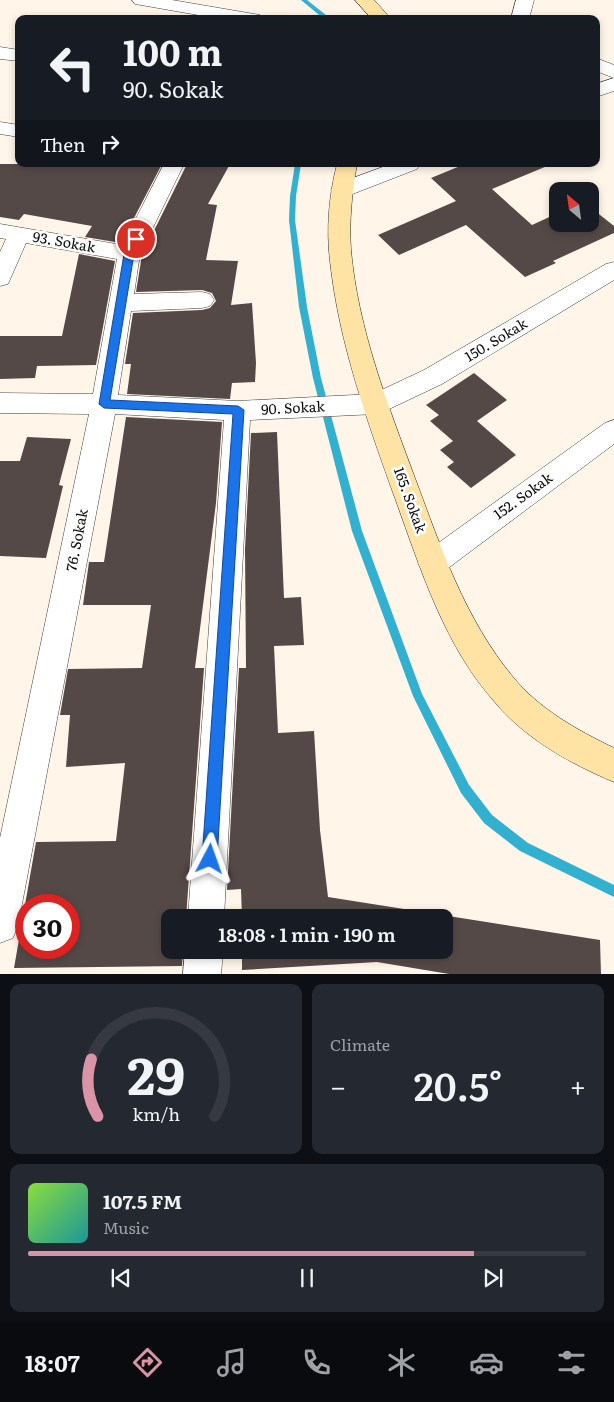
<!DOCTYPE html>
<html lang="en">
<head>
<meta charset="utf-8">
<style>
  body { margin:0; font-family:Literata,serif; background:#242831; color:#f1f3f6; height:100vh; display:flex; flex-direction:column; font-size:19px; white-space:nowrap }
  * { box-sizing:border-box; margin:0 }
  p { font-size:16px; color:#9ea1a6 }
  .icon { flex:none; width:28px; height:28px; fill:none; stroke:currentColor; stroke-width:2; stroke-linecap:round; stroke-linejoin:round }
  .map { position:relative; height:974px; overflow:hidden }
  .side { display:flex; flex-direction:column; gap:10px; padding:10px; background:#0d0f14; flex:1 }
  .side>* { flex:none }
  .guide { position:absolute; left:15px; top:15px; width:585px; height:152px; border-radius:10px; box-shadow:0 2px 8px #0003; background:#171b24; color:#f1f3f6; overflow:hidden }
  .needle { width:32px; rotate:331deg }
  .controls { position:absolute; left:549px; top:182px; display:grid; gap:10px }
  .controls a { display:grid; place-items:center; width:50px; height:50px; border-radius:10px; background:#171b24; box-shadow:0 2px 8px #0003; font-size:25px }
  .speed { position:absolute; left:15px; top:894px; display:flex; gap:10px; font-size:25px; font-weight:700; text-align:center }
  .speed>* { display:grid; place-content:center; width:65px; height:65px; border-radius:50%; background:#171b24; box-shadow:0 2px 8px #0003; line-height:1 }
  .speed .limit { border:8px solid #d22; background:#fff; color:#111 }
  .pin { position:absolute; display:grid; place-items:center; width:42px; height:42px; color:#fff; margin:-21px; border:2px solid #fff; border-radius:50%; box-shadow:0 1px 5px #0007 }
  .me { position:absolute; width:55px; margin:-28px; rotate:4deg; stroke-linejoin:round; filter:drop-shadow(0 0 4px #0008) }
  .turn { display:flex; align-items:center; gap:18px; height:105px; padding:0 25px; font-size:22px }
  .turn .icon { width:65px; height:65px; stroke-width:2.5 }
  .turn b { display:block; font-size:35px; line-height:42px }
  .then { display:flex; align-items:center; height:48px; padding:0 25px; background:#0003; gap:10px; font-size:19px }
  .big { font-size:38px; font-weight:600; line-height:1.1 }
  .side .card { flex:1; display:flex; flex-direction:column; justify-content:center; gap:8px; min-width:0; padding:0 18px; border-radius:10px; background:#242831 }
  .side .dial { align-items:center; gap:0 }
  .dial svg { height:130px; overflow:visible; fill:none; stroke:#363941; stroke-width:7; stroke-linecap:round; text-anchor:middle }
  .dial text { fill:#f1f3f6; stroke:none }
  .song { display:flex; align-items:center; gap:15px }
  .cover { width:60px; height:60px; border-radius:8px; background:linear-gradient(135deg,hsl(90 70% 55%),hsl(180 70% 35%)) }
  .played { height:5px; border-radius:2px; background:linear-gradient(90deg,#da94a7 80%,#363941 80%) }
  .keys { display:flex; justify-content:space-around; direction:ltr }
  .heat { display:flex; justify-content:space-between; align-items:center; font-size:28px; direction:ltr }
  .side .tiles { flex:1; display:grid; gap:10px; grid-template-columns:1fr 1fr }
  .card:last-child { grid-column:span 2 }
  .trip { position:absolute; left:161px; top:909px; width:292px; height:50px; border-radius:10px; background:#171b24; box-shadow:0 2px 8px #0003; font-weight:600; line-height:50px; text-align:center }
  .menu { display:flex; height:80px; justify-content:space-around; align-items:center; background:#090b0e; color:#9ea1a6 }
  .menu .icon { width:35px; height:35px }
  .menu .active { color:#da94a7 }
  .menu b { font-size:22px; color:#f1f3f6 }
  .map>svg:first-child { display:block }
</style>
</head>
<body>
<div class="map">
<svg width="614" height="975" viewBox="0 0 614 975">
  <rect width="100%" height="100%" fill="#fff6e9"/>
  <g fill="none" stroke-linecap="round" stroke-linejoin="round">
    <g fill="#32b0d0" fill-rule="evenodd">
      <path d="M301,0h6l24,19h-7z"/>
      <path d="M295,164h6l-5,32 -1,24 12,87 14,71 41,153 60,163 47,91 23,30 36,28 86,42v12l-94,-46 -36,-28 -23,-30 -48,-97 -61,-165 -39,-153 -14,-71 -10,-87 1,-24z"/>
    </g>
  </g>
  <g fill="#544947" fill-rule="evenodd">
    <path d="M0,164h146l15,2 -40,77 -36,-6 7,-11 -68,-12 -5,6 -19,-3z"/>
    <path d="M187,164h43l-22,40 9,1 -11,55 32,1 -7,44 21,-2 4,60 -1,19 -23,1 -2,16 -103,-5 4,-30h-6l8,-51 69,-3 8,-2 6,-7 -4,-8 -10,-3 -66,2 6,-37z"/>
    <path d="M465,164h87l-60,25 40,36 26,-12v11h32v-17l24,19v7l-61,28 3,2 -31,14 -59,-52 -67,30 -21,-20 78,-34 -25,-23z"/>
    <path d="M79,254l36,7 -19,104 -59,1 -2,12 -35,1v-43h62z"/>
    <path d="M474,373l33,27 -30,21 39,34 -45,33 -24,-21 7,-5 -14,-12 13,-9 -23,-20 9,-6 -13,-10z"/>
    <path d="M126,417l96,5 -6,81 -21,165h9l-18,250h-16v32h13l-1,16 -168,2 22,-126 80,-1 9,-78 -59,4 4,-52h-10l8,-46 74,-1 9,-63h-68l6,-43h15zM26,905h43v43h-43z"/>
    <path d="M277,432l7,166 17,-1 3,48 -30,1 4,87 36,-2 6,99 8,67 272,43 1,35h-146l-78,-13 -135,8v-20h203v-32h-203l-1,-29 -14,1 12,-222h7l-1,-119 6,-116z"/>
    <path d="M27,437l44,2 -12,46 4,1 -17,72 -46,-2v-95h20z"/>
  </g>
  <g fill="none" stroke-linecap="round" stroke-linejoin="round">
    <g stroke="#3e3e3e" stroke-width="1">
      <g id="minor">
        <path d="M132,0h40l82,14 6,1 3,4h-42l-80,-14 -6,-1z"/>
        <path d="M516,0h18l-5,19h-18z"/>
        <path d="M0,47l19,3v11l-19,-2z"/>
        <path d="M596,58l18,7v13l-18,-7z"/>
        <path d="M614,78v13l-18,6v-13z"/>
        <path d="M0,122l19,3v12l-19,-3z"/>
        <path d="M164,164h20l-44,90 -6,40 68,-2 8,2 4,6 -4,6 -8,2 -71,3 -13,84 120,6 135,-7 51,-24 182,-106 8,-2v18l-172,104 -57,27 -9,3 -126,6 -26,498h-36l36,-498 -109,-6 -97,511 -5,13 -13,5v-105l89,-424 -89,-1v-20l93,1 24,-135 -91,-16 -18,41 -8,2v-34l6,-13 -6,-1v-14l122,21z"/>
        <path d="M391,164h29l-3,5 -67,26 -8,2 -8,-2 -3,-5 3,-5z"/>
        <path d="M614,420v24l-171,128 -10,4 -10,-4 -5,-9 5,-9 182,-131z"/>
        <path d="M185,950h38l-2,25h-38z"/>
      </g>
    </g>
    <g stroke="#2d2d2d" stroke-width="1">
      <g id="secondary">
        <path d="M355,0h19l17,19h-19z"/>
        <path d="M337,164h20c-5,28 -8,57 -6,86 7,79 37,155 64,228 26,70 50,141 98,199 26,32 64,53 101,71v34c-45,-19 -90,-44 -121,-82 -49,-56 -72,-130 -97,-199 -28,-78 -57,-157 -66,-240 -4,-32 -1,-66 7,-97z"/>
      </g>
    </g>
    <use href="#minor" fill="#fff" fill-rule="evenodd"/>
    <use href="#secondary" fill="#ffe3a4" fill-rule="evenodd"/>
  </g>
  <path fill="#1a73e8" stroke="#114b97" d="M136,236l5,3 -7,15 -24,146 128,6 6,4 -27,449 -2,5 -5,2 -6,-2 -2,-5 31,-445 -129,-6 -5,-4 25,-150 9,-17z"/>
  <g text-anchor="middle" stroke-width="5" stroke-linejoin="round" paint-order="stroke">
    <g font-size="14" fill="#0b0b0b" stroke="#fff">
      <text transform="translate(64 242) rotate(10)" y="5">93. Sokak</text>
      <text transform="translate(496 340) rotate(-31)" y="5">150. Sokak</text>
      <text transform="translate(293 408) rotate(-3)" y="5">90. Sokak</text>
      <text transform="translate(523 496) rotate(-36)" y="5">152. Sokak</text>
      <text transform="translate(410 500) rotate(70)" y="5">165. Sokak</text>
      <text transform="translate(77 540) rotate(-79)" y="5">76. Sokak</text>
    </g>
  </g>
</svg>
<div class="controls">
<a><svg class="needle" viewBox="-14 -14 28 28"><path d="M0-13l5 13h-10z" fill="#e53935"/><path d="M0 13l5-13h-10z" fill="#9ea1a6"/></svg></a>
</div>
<div class="speed"><div class="limit">30</div></div>
<div class="pin" style="left:136px;top:239px;background:#d93025"><svg class="icon" aria-label="arrive" viewBox="0 0 24 24"><path d="M6 21V4h12l-3 4 3 4H6"/></svg></div>
<svg class="me" style="left:210px;top:859px" viewBox="-20 -20 40 40"><path d="M0-17L14 15 0 8-14 15z" fill="#1a73e8" stroke="#fff" stroke-width="4"/></svg>
<div class="trip">18:08 · 1 min · 190 m</div>
<div class="guide">
<div class="turn"><svg class="icon" aria-label="left" viewBox="0 0 24 24"><path d="M17 20v-9H6M10 6l-5 5 5 5"/></svg><div><b>100 m</b>90. Sokak</div></div>
<div class="then">Then<svg class="icon" aria-label="right" viewBox="0 0 24 24"><path d="M7 20v-9h11M14 6l5 5-5 5"/></svg></div>
</div>
</div>
<section class="side">
<div class="tiles">
<div class="card dial"><svg viewBox="0 0 100 80">
<path d="M14 69A42 42 0 1 1 86 69"/>
<path d="M14 69A42 42 0 0 1 10 34" stroke="#da94a7"/>
<text x="50" y="56" font-size="32" font-weight="700">29</text>
<text x="50" y="72" font-size="11">km/h</text>
</svg></div>
<div class="card"><p>Climate</p>
<div class="heat"><a>−</a><b class="big">20.5°</b><a>+</a></div>
</div>
<div class="card">
<div class="song"><i class="cover"></i><div><b>107.5 FM</b><p>Music</p></div></div>
<div class="played"></div>
<div class="keys"><svg class="icon" aria-label="previous" viewBox="0 0 24 24"><path d="M18 5L8 12l10 7zM5 5v14"/></svg><svg class="icon" aria-label="pause" viewBox="0 0 24 24"><path d="M8 5v14M16 5v14"/></svg><svg class="icon" aria-label="next" viewBox="0 0 24 24"><path d="M6 5l10 7-10 7zM19 5v14"/></svg></div>
</div>
</div>
</section>
<nav class="menu">
<b>18:07</b>
<svg class="icon active" aria-label="directions" viewBox="0 0 24 24"><path d="M12 3l9 9-9 9-9-9zM9 14v-3h6M13 9l2 2-2 2"/></svg>
<svg class="icon" aria-label="music" viewBox="0 0 24 24"><path d="M9 18V5l10-2v13"/><circle cx="6" cy="18" r="3"/><circle cx="16" cy="16" r="3"/></svg>
<svg class="icon" aria-label="phone" viewBox="0 0 24 24"><path d="M5 4h4l2 5-3 2q2 4 5 5l2-3 5 2v4C11 20 4 13 5 4z"/></svg>
<svg class="icon" aria-label="climate" viewBox="0 0 24 24"><path d="M12 3v18M4 7l16 10M4 17L20 7"/></svg>
<svg class="icon" aria-label="car" viewBox="0 0 24 24"><path d="M5 17H2v-5l4-1 3-4h7l3 4 3 1v5h-3M9 17h6M6 11h13"/><circle cx="7" cy="17" r="2"/><circle cx="17" cy="17" r="2"/></svg>
<svg class="icon" aria-label="filters" viewBox="0 0 24 24"><path d="M4 7h16M4 17h16"/><circle cx="9" cy="7" r="2"/><circle cx="15" cy="17" r="2"/></svg>
</nav>
</body>
</html>
